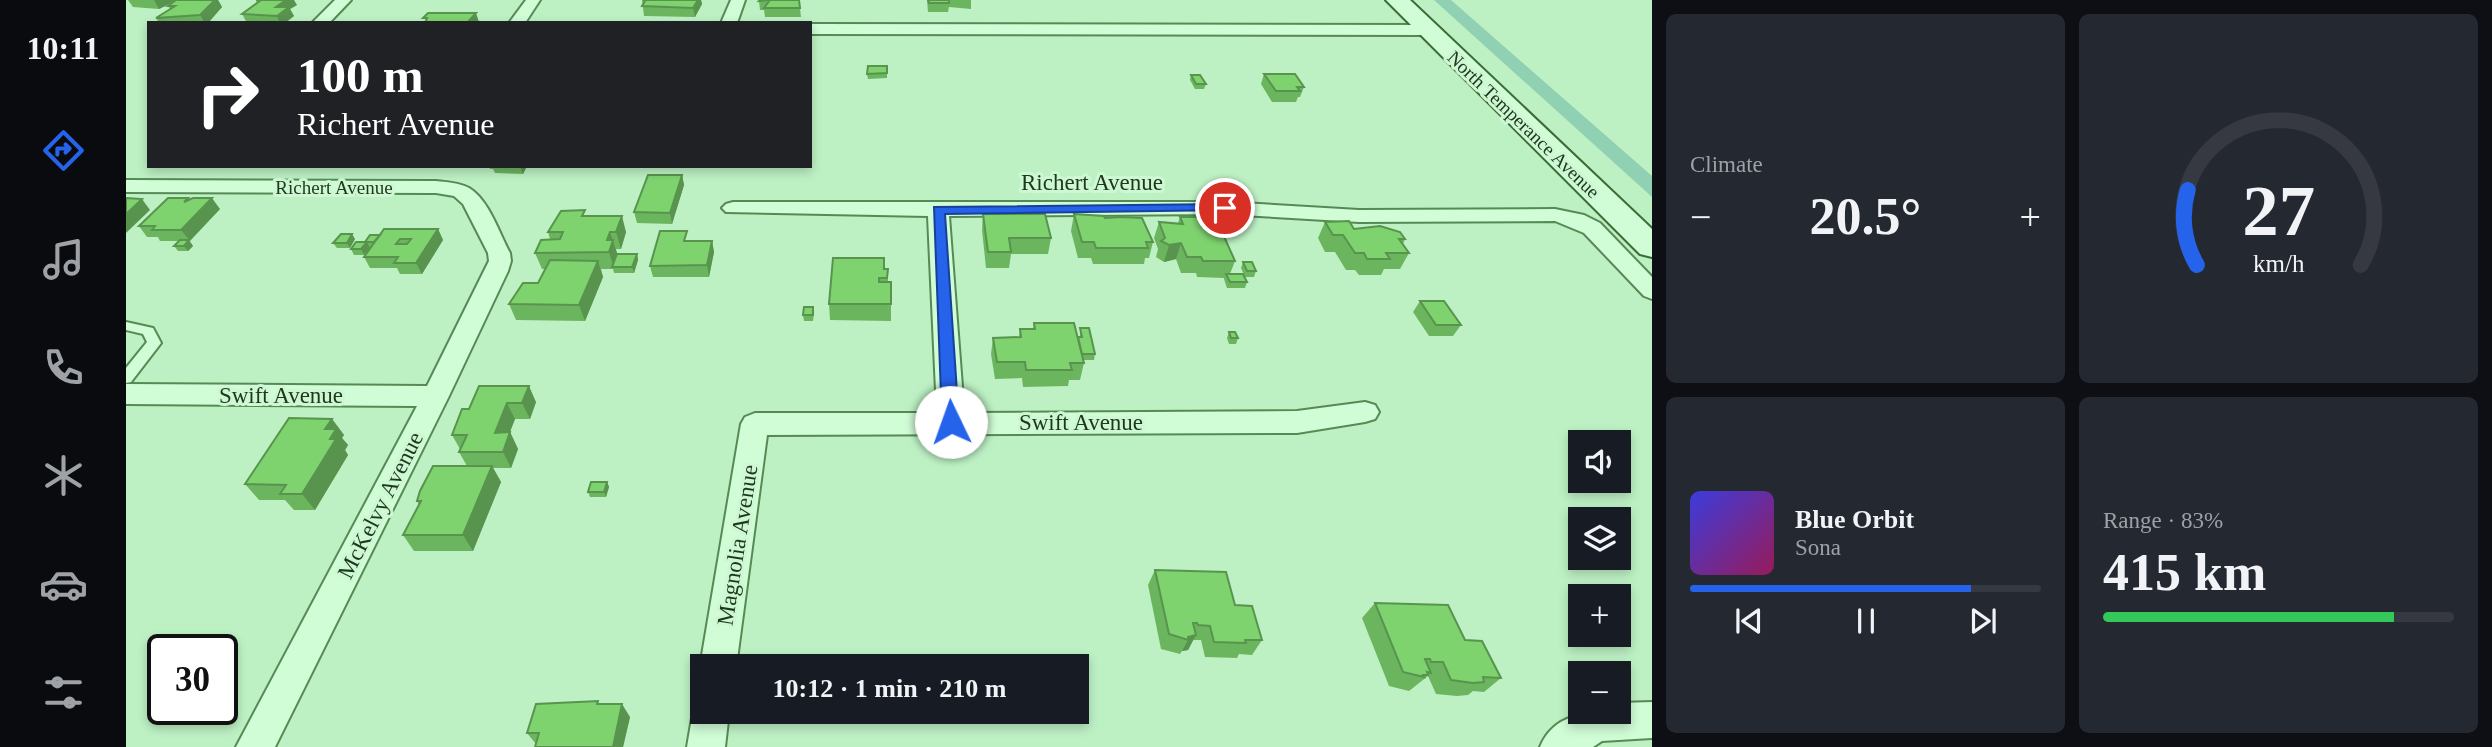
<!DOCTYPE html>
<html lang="en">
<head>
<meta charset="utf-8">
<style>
  body { margin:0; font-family:"Times New Roman",serif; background:#242831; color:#f1f3f6; height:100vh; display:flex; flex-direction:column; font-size:26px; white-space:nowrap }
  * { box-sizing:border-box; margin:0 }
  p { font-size:23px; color:#9ea1a6 }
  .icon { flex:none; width:38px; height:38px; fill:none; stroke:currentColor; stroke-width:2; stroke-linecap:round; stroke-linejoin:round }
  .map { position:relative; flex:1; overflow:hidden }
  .drawer { display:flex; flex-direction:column; gap:14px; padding:14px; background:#0d0f14; width:840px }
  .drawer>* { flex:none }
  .top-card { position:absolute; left:21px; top:21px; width:665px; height:147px; border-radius:0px; box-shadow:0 4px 10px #0003; background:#202124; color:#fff; overflow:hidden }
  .buttons { position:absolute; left:1442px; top:430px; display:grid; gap:14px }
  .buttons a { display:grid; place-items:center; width:63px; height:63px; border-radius:0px; background:#171b24; box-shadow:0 4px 10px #0003; font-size:35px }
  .speed { position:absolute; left:21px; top:634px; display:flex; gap:14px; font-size:35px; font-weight:700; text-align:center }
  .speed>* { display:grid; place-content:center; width:91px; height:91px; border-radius:50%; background:#171b24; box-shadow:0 4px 10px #0003; line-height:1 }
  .speed .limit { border:4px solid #111; border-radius:10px; background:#fff; color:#111 }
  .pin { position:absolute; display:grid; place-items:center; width:60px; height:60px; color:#fff; margin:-30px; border:4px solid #fff; border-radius:50%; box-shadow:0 2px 7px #0007 }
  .me { position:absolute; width:77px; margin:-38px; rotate:357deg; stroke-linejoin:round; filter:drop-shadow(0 0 5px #0008) }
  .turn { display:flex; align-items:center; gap:24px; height:147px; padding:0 35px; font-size:32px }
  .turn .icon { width:91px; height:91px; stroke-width:2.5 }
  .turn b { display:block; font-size:49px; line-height:60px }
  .big { font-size:52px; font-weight:600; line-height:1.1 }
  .drawer .widget { flex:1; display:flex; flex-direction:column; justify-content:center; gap:10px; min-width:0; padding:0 24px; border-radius:10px; background:#242831 }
  .drawer .dial { align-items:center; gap:0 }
  .dial svg { height:182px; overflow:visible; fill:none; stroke:#363941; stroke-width:7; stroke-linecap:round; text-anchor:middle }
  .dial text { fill:#f1f3f6; stroke:none }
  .song { display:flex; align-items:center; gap:21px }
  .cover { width:84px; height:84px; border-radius:10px; background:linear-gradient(135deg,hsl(240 70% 55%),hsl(330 70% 35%)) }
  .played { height:7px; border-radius:4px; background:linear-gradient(90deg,#2563eb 80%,#363941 80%) }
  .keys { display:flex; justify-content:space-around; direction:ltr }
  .heat { display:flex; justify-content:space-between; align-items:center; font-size:38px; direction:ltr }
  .charge { height:10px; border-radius:5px; background:linear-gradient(90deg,#34c759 83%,#363941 0) }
  .drawer .tiles { flex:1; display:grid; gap:14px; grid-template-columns:repeat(2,1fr) }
  .trip { position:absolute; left:564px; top:654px; width:399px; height:70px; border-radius:0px; background:#171b24; box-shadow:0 4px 10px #0003; font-weight:600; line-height:70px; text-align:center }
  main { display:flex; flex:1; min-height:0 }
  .tab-bar { display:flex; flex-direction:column; width:126px; justify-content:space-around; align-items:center; background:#090b0e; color:#9ea1a6 }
  .tab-bar .icon { width:49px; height:49px }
  .tab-bar .on { color:#2563eb }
  .tab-bar b { font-size:32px; color:#f1f3f6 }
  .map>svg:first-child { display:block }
</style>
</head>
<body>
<main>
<nav class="tab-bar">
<b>10:11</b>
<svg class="icon on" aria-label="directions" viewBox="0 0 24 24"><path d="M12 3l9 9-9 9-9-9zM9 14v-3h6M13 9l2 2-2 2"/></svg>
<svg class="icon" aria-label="music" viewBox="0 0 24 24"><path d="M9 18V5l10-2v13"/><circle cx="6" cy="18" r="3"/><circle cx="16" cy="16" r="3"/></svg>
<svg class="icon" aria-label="phone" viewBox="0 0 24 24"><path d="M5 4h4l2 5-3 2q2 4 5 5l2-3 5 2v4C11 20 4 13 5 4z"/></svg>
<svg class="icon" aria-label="climate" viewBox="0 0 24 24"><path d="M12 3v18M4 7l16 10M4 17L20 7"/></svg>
<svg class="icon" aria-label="car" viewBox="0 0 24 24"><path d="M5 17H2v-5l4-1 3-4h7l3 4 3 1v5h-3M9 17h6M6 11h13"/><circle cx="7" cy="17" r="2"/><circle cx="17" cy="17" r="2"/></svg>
<svg class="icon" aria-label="filters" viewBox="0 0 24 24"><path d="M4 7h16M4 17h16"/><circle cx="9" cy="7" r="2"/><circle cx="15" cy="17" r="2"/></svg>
</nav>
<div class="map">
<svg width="1526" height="747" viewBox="0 0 1526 747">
  <rect width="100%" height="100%" fill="#bdf1c4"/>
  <path fill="#90d0b3" d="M1308,0h17l201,176v21z"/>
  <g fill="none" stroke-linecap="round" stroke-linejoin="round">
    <g stroke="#568a55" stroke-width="4">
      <path id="service" d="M0,322l27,6 8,15 -30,39 -5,1v-15l21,-26 -4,-8 -17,-4z"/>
    </g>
    <g stroke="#568a55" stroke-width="4">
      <g id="minor">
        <path d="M209,0h16l-22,23h-17z"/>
        <path d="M400,0h14l-15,23h-16z"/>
        <path d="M605,0h14l-8,23h-16z"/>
        <path d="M684,24l618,1 8,5 -8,5 -618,-1z"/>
        <path d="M0,180l310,1c10,1 24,2 33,7 20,12 30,45 41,65l1,8 -3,10 -59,125 -174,351h-39l181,-341 -291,-2v-20l301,2 57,-115 5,-10 -1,-8 -25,-49 -9,-8 -18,-3 -310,-1z"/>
        <path d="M607,202h492l134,8 196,-1 29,6 16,8 52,54v22l-8,-3 -60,-63 -29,-12 -196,1 -134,-8 -276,2 15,197 333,-2 68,-9 10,3 4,7 -4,7 -10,3 -68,11 -530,2 -31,232h-34v3l-2,-3 41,-243 4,-7 10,-4h182l-9,-197 -202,-4 -4,-4 4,-4z"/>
        <path d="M576,698v14h27l-4,35h-38l6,-35 5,-13z"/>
        <path d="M1526,702v36l-50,3 -9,6h-53c14,-34 47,-35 79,-35v-9z"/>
      </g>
    </g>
    <g stroke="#3b6c38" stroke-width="4">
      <path id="secondary" d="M1260,0h24l242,229v28l-12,-3z"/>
    </g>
    <use href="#service" fill="#d0fcd6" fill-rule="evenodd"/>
    <use href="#minor" fill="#d0fcd6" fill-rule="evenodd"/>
    <use href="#secondary" fill="#d0fcd6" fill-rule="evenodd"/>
  </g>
  <g fill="#6cb55f">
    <path d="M2,0h90l4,7 -14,16h-49l-3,-5 14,-9 -2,-3 6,-4 -15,7 -26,-2z"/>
    <path d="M130,0l41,5 -7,4 4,7 -9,7h-38l-5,-9 15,-11z"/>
    <path d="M516,0h59l1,4 -7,13 -51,-1z"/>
    <path d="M673,0l2,17h-36l-1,-7h-4l-1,-9z"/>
    <path d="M801,0h44v9l-22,-2 -1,5h-20z"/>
    <path d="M761,66v12l-19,1 -1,-5z"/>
    <path d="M1138,74l40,13 -4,10h-2l-2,5h-24l-11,-18z"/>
    <path d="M1065,75l15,9 -2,5h-9l-5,-9z"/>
    <path d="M363,166h38l-4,8 -28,-1 -2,-4h-3z"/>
    <path d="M556,175l2,10 -12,39 -35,-1 -3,-11z"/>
    <path d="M63,200l31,9 -31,32 4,5 -5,5h-10l-4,-5 5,-5h-19l-2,-4h-11l-8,-11z"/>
    <path d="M857,214l68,24 -3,16h-37l-2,14h-23l-4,-38z"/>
    <path d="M948,214l31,4 48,24 -4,16h-4l-1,6h-51l-2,-6h-13l-7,-27z"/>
    <path d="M461,216l39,16 -5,17h-5l1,5h20l1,6 -4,13h-20l-1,-4h-12l2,8 -18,44 -69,-1 -7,-16 29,-21 7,-14h-3l-7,-16 15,-14 -2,-7z"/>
    <path d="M1054,217l47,15 -2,6 10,23 -5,13 17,8 -2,6h-18l-3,-9v-1l-27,-1 -1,-4h-15l-5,-14 -12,3 -8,-5 2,-8 -4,-11 5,-16 19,1z"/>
    <path d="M1199,222l80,17 -2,5 6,9 -9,16h-16l-3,6h-22l-4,-5h-9l-11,-18h-10l-7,-14z"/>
    <path d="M312,229l5,11 -21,34h-22l-3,-6h-27l-6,-11 6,-10 -6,8h-10l-3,-6 29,-14z"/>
    <path d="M229,239l-5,9h-13l-4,-5z"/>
    <path d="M563,241h23l2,11 -5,25h-56l-3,-11z"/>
    <path d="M1117,262l13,9 -2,6h-9l-4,-9z"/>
    <path d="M758,269h4v13h3v39l-61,-1 -1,-16z"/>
    <path d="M1294,301l41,24 -8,11h-24l-16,-24z"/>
    <path d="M688,313l-1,8h-9l-1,-6z"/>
    <path d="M908,323l44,14h2v-9l15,26 -1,6h-11l1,3 -4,17h-11l-1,6 -45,1 -1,-9 -27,1 -4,-25 2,-16 26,-1 1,-8h13z"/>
    <path d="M1103,332l9,6 -2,6h-7l-2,-6z"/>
    <path d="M353,386l57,16 -6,17h-15l-5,13 8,17 -7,19h-18l8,14 -28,69h-59l-11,-16 16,-30 -2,-4 50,-35 -8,-14 1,-3 -8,-14 17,-26z"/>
    <path d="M206,419l12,16 -2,3 6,7 -3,5 3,5 -33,55h-21l-9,-10h-26l-14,-16z"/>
    <path d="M481,482l2,5 -3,10h-16l-2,-5z"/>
    <path d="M1029,570l80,35 27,35 -10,15 -13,-1 -2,4 -32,-1 -4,-17h-8l-5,10 -6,1 -2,3 -19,-5 -13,-64z"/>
    <path d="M1249,603l90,37 36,38 -17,14 -11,-1 -5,4 -11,1 -21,-2 -8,-18 -19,15 -20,-5 -27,-68z"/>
    <path d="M472,701l1,3 31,13 -7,30h-88l1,-3 -9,-11z"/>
  </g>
  <g fill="#58944e">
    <path d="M28,0h23l-18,9z"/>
    <path d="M89,0h3l4,7 -14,16h-3l-5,-8z"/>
    <path d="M160,0h8l3,5 -7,4 4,7 -9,7h-5l-3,-7 -1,-9z"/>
    <path d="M572,0h3l1,4 -7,13 -2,-9z"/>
    <path d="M350,13l3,9 -10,1 -1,-1z"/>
    <path d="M394,166h7l-4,8z"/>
    <path d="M556,175l2,10 -12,39 -2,-11z"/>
    <path d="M86,198l8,11 -30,32 -9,-11z"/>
    <path d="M16,199l8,11 -24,23v-19z"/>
    <path d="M496,216l4,16 -5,17 -5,-17z"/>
    <path d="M312,229l5,11 -21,34 -6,-11z"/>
    <path d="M484,232l8,24 -4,13 -5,-17 -2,-12z"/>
    <path d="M226,234l3,5 -5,9 -3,-5z"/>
    <path d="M63,240l4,6 -5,5 -4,-5z"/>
    <path d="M586,241l2,11 -5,25 -2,-12z"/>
    <path d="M241,242l3,6 -6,7 -3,-6z"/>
    <path d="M1055,243l-5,16 -12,3 5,-17z"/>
    <path d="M511,254l1,6 -4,13 -2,-6z"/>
    <path d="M472,261l5,16 -18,44 -6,-16z"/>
    <path d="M403,386l7,16 -6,17 -8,-16z"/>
    <path d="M381,403l8,16 -12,30 -8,-16z"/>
    <path d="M206,419l12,16 -2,3 6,7 -3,5 3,5 -33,55 -13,-16 23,-65z"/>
    <path d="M384,432l8,17 -7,19 -8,-16z"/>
    <path d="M366,466l9,16 -28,69 -10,-16z"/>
    <path d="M481,482l2,5 -3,10 -2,-5z"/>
    <path d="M1070,635l-8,15 -6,1 6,-11v-3z"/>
    <path d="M496,704l8,13 -7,30h-10z"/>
  </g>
  <g fill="#7ed36f" stroke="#58944e" stroke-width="2" fill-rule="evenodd">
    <path d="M50,0h39l-15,15 -44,3 19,-12h-7z"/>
    <path d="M130,0h30l-10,7h13l-12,9 -35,-2 19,-14z"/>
    <path d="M518,0h54l-5,8 -51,-2 3,-5z"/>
    <path d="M634,0h39l1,8h-36l6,-8 -11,1z"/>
    <path d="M802,0h21v3h-20z"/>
    <path d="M302,13h48l-8,9 -43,1 2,-5h-4z"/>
    <path d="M742,66h19v7l-20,1z"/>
    <path d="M1138,74h31l9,13h-7l3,4h-24z"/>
    <path d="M1065,75h9l6,9h-10z"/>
    <path d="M522,175h34l-12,38 -36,-1z"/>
    <path d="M0,198l16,1 -16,15z"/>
    <path d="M42,198h20l-4,4 9,-4h19l-31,32h-29l3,-4h-16z"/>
    <path d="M459,210l-3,6h40l-6,16h-6l-3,8h6l-4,12 -74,1 6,-13 19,-1 3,-7h-15l13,-21z"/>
    <path d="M857,214h62l6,24h-42l2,14h-23z"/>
    <path d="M948,214l30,2 1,2 16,-1 21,1 11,24h-7l2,6h-52l-2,-6h-12z"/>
    <path d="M1054,217h41l6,15h-5l13,29h-32l-2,-4h-14l-6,-14 -12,2 -8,-4 4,-3 -6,-16 24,2z"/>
    <path d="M1223,221l5,8 26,-3 20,6 5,7h-6l10,14h-23l4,6h-23l-3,-6h-9l-12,-18h-10l-8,-13z"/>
    <path d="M258,229h54l-22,34h-22l4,-6h-34zM274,239h11l-4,5h-11z"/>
    <path d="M534,231h27l-3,10h28l-5,24 -57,1z"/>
    <path d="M215,234h11l-5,9h-14z"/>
    <path d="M244,235h10l-6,7h-9z"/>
    <path d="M54,240h9l-5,6h-10z"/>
    <path d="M230,242h11l-6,7h-10z"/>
    <path d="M491,254h20l-5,13h-20z"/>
    <path d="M707,258h51v11h4l-1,9h-8v4h12v22h-62z"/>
    <path d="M424,260l48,1 -19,44 -70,-1 14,-21h15z"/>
    <path d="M1117,262h9l4,9h-9z"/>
    <path d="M1100,274h17l4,8h-17z"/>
    <path d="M1294,301h24l17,24h-25z"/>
    <path d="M678,307h9v8h-10z"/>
    <path d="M908,323h40l10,40h-14l2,7h-46l-1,-8h-28l-4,-24 28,-1 -1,-8h15z"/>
    <path d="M954,328h9l6,26h-13l-4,-17h4z"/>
    <path d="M1103,332h6l3,6h-7z"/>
    <path d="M353,386h50l-7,17h-15l-12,30 15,-1 -7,20h-44l8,-17h-15l10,-26h7z"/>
    <path d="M163,418l43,1 -7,10h11l-6,10h6l-34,55h-22l6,-9 -41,-1z"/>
    <path d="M307,466h59l-29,69h-60l18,-34h-4l3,-10z"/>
    <path d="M465,482h16l-3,10h-16z"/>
    <path d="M1029,570l71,2 9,33 17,1 10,34h-17l1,3 -32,-1 -4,-16 -12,-1 -1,-2h-4l3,12 -8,2v3l-19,-6z"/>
    <path d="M1249,603l73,2 17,35 17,1 19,37 -18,-1 1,5 -11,1 -22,-3 -8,-18h-12l-1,-3h-5l6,14 -4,-1 1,3h-5l1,2 -21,-5z"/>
    <path d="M472,701l-1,3h25l-9,43h-78l4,-14h-12l9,-29z"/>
  </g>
  <path fill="#2563eb" stroke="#184099" stroke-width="2" d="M1099,204l7,4 -2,2 -285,4 14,208 -2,4h-12l-3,-4 -8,-215z"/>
  <g text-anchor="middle" stroke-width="6" stroke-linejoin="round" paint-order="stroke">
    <g font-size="19" fill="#1d381b" stroke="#cdf8d3">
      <text transform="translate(1398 124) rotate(44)" y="7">North Temperance Avenue</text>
      <text x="208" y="194">Richert Avenue</text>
    </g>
    <g font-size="23" fill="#1d381b" stroke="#cdf8d3">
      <text x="966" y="190">Richert Avenue</text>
      <text x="155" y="403">Swift Avenue</text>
      <text x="955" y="430">Swift Avenue</text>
      <text transform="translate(254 505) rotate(-63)" y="8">McKelvy Avenue</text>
      <text transform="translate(611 545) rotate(-81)" y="8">Magnolia Avenue</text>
    </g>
  </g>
</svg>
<div class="buttons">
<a><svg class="icon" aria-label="sound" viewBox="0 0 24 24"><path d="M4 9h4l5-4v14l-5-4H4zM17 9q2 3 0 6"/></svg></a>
<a><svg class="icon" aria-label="layers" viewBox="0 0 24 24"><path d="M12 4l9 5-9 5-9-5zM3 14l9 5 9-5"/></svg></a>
<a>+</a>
<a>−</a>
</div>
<div class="speed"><div class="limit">30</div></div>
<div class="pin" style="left:1099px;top:208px;background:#d93025"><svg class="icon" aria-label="arrive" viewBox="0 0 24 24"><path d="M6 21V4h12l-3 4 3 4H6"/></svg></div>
<svg class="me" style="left:825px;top:422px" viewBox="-20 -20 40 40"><circle r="19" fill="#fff"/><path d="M0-13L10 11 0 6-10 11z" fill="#2563eb"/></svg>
<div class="trip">10:12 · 1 min · 210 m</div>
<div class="top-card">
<div class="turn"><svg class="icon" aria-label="right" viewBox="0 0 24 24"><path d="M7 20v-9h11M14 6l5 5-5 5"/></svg><div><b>100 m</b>Richert Avenue</div></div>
</div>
</div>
<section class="drawer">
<div class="tiles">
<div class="widget"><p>Climate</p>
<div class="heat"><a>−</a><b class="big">20.5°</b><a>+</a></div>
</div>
<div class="widget dial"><svg viewBox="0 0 100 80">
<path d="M14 69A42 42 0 1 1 86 69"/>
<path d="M14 69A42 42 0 0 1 10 36" stroke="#2563eb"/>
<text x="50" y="56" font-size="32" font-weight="700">27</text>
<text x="50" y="72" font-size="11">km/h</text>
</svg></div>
<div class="widget">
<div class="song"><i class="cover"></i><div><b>Blue Orbit</b><p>Sona</p></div></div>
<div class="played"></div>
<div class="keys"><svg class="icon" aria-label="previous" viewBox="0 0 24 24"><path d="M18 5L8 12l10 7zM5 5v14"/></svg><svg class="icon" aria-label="pause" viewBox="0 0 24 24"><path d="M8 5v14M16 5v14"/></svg><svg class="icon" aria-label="next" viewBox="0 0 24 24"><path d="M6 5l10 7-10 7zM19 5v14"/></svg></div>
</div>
<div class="widget"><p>Range · 83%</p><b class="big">415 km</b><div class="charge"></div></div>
</div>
</section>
</main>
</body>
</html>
